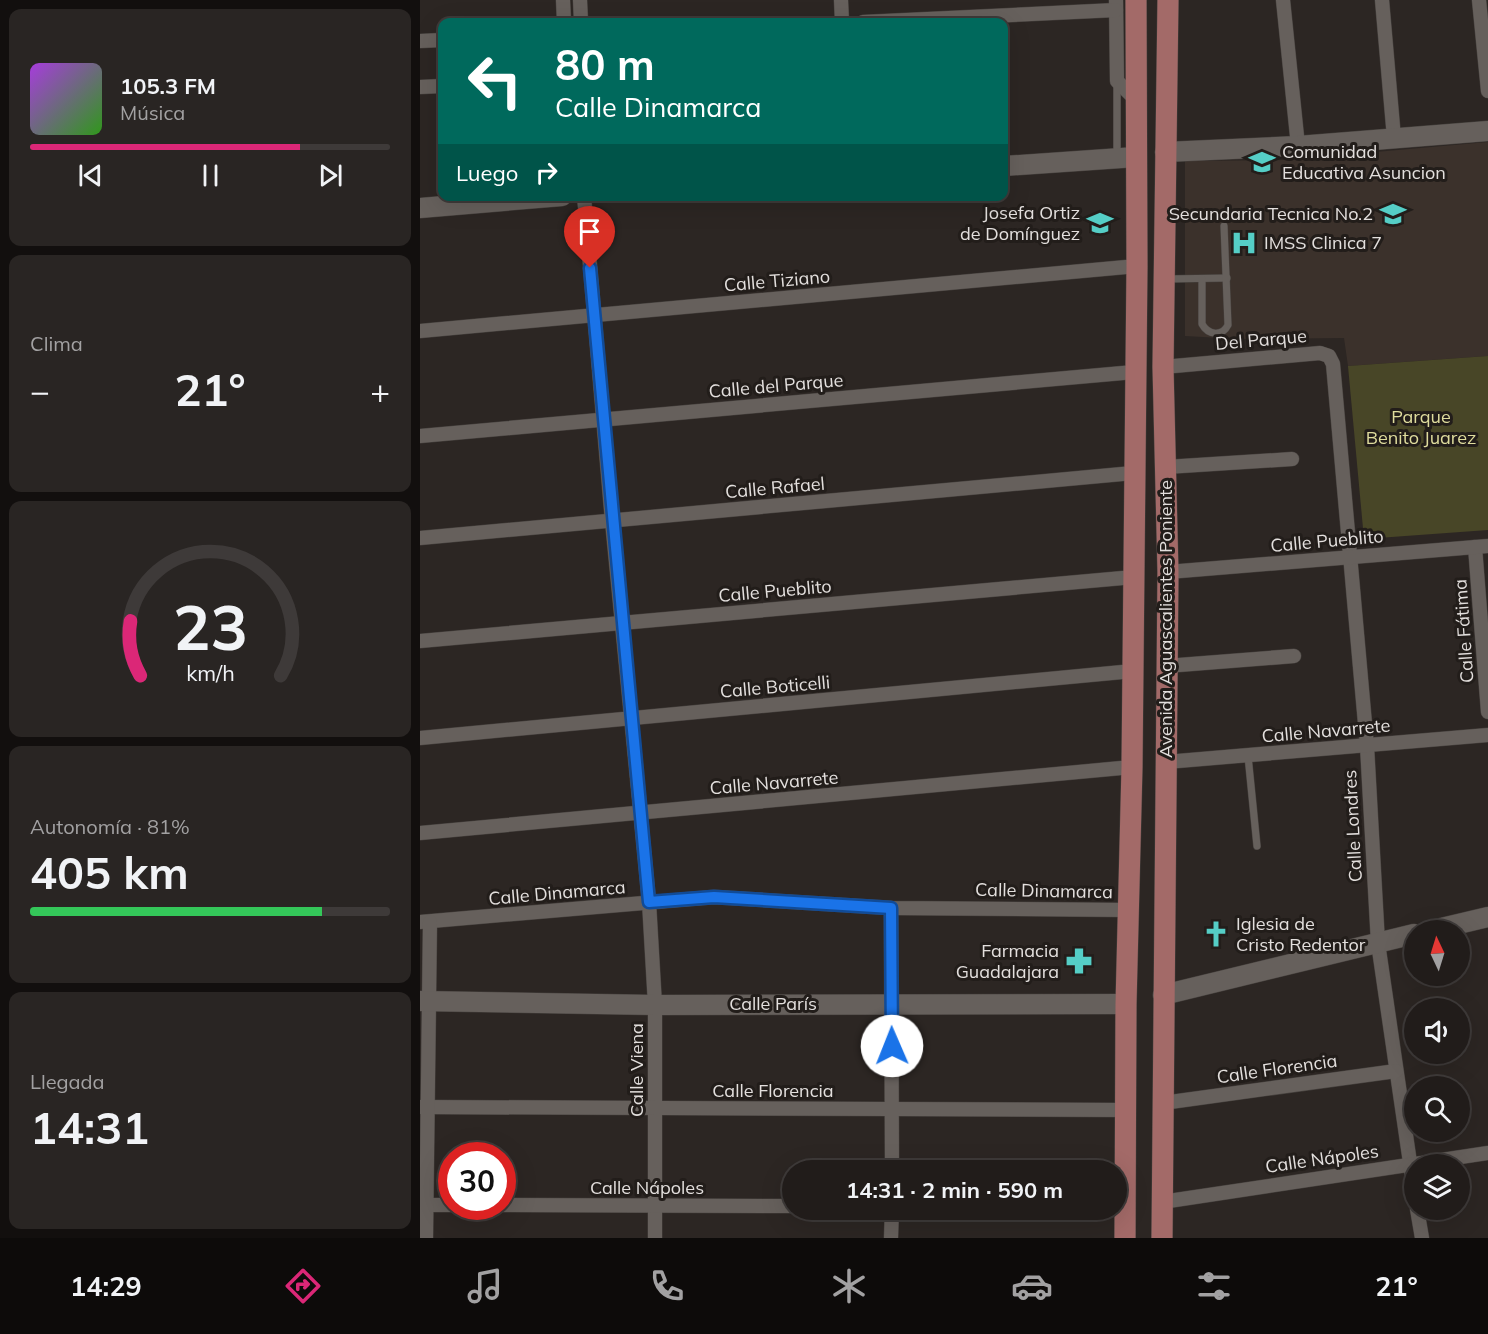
<!DOCTYPE html>
<html lang="es">
<head>
<meta charset="utf-8">
<style>
  body { margin:0; font-family:Mulish,sans-serif; background:#292523; color:#f1f3f6; height:100vh; display:flex; flex-direction:column; font-size:22px; white-space:nowrap }
  * { box-sizing:border-box; margin:0 }
  p { font-size:20px; color:#a2a1a2 }
  .icon { flex:none; width:33px; height:33px; fill:none; stroke:currentColor; stroke-width:2; stroke-linecap:round; stroke-linejoin:round }
  .map { position:relative; flex:1; overflow:hidden }
  .details { display:flex; flex-direction:column; gap:9px; padding:9px; background:#120f0e; width:420px }
  .details>* { flex:none }
  .guide { position:absolute; left:18px; top:18px; width:570px; height:183px; border-radius:12px; box-shadow:0 6px 24px #0002,0 0 0 2px #3e3a39; background:#00695c; color:#fff; overflow:hidden }
  .needle { width:39px; rotate:356deg }
  .controls { position:absolute; left:984px; top:920px; display:grid; gap:12px }
  .controls a { display:grid; place-items:center; width:66px; height:66px; border-radius:50%; background:#211c1a; box-shadow:0 6px 24px #0002,0 0 0 2px #3e3a39; font-size:30px }
  .speed { position:absolute; left:18px; top:1142px; display:flex; gap:12px; font-size:30px; font-weight:700; text-align:center }
  .speed>* { display:grid; place-content:center; width:78px; height:78px; border-radius:50%; background:#211c1a; box-shadow:0 6px 24px #0002,0 0 0 2px #3e3a39; line-height:1 }
  .speed .limit { border:9px solid #d22; background:#fff; color:#111 }
  .pin { position:absolute; display:grid; place-items:center; width:51px; height:51px; color:#fff; margin:-62px -26px; border-radius:50% 50% 50% 0; rotate:-45deg; box-shadow:0 0 6px #0007 }
  .pin .icon { rotate:45deg }
  .me { position:absolute; width:66px; margin:-33px; rotate:359deg; stroke-linejoin:round; filter:drop-shadow(0 0 4px #0008) }
  .turn { display:flex; align-items:center; gap:21px; height:126px; padding:0 18px; font-size:27px }
  .turn .icon { width:78px; height:78px; stroke-width:2.5 }
  .turn b { display:block; font-size:42px; line-height:51px }
  .then { display:flex; align-items:center; height:57px; padding:0 18px; background:#0003; gap:12px; font-size:22px }
  .big { font-size:45px; font-weight:700; line-height:1.1 }
  .details .tile { flex:1; display:flex; flex-direction:column; justify-content:center; gap:9px; min-width:0; padding:0 21px; border-radius:12px; background:#292523 }
  .details .dial { align-items:center; gap:0 }
  .dial svg { height:156px; overflow:visible; fill:none; stroke:#3e3a39; stroke-width:7; stroke-linecap:round; text-anchor:middle }
  .dial text { fill:#f1f3f6; stroke:none }
  .song { display:flex; align-items:center; gap:18px }
  .cover { width:72px; height:72px; border-radius:9px; background:linear-gradient(135deg,hsl(280 70% 55%),hsl(110 70% 35%)) }
  .played { height:6px; border-radius:3px; background:linear-gradient(90deg,#db2777 75%,#3e3a39 75%) }
  .keys { display:flex; justify-content:space-around; direction:ltr }
  .heat { display:flex; justify-content:space-between; align-items:center; font-size:33px; direction:ltr }
  .charge { height:9px; border-radius:4px; background:linear-gradient(90deg,#34c759 81%,#3e3a39 0) }
  .trip { position:absolute; left:362px; top:1160px; width:345px; height:60px; border-radius:30px; background:#211c1a; box-shadow:0 6px 24px #0002,0 0 0 2px #3e3a39; font-weight:700; line-height:60px; text-align:center }
  .menu { display:flex; height:96px; justify-content:space-around; align-items:center; background:#0d0b0a; color:#a2a1a2 }
  .menu .icon { width:42px; height:42px }
  .menu .selected { color:#db2777 }
  .menu b { font-size:27px; color:#f1f3f6 }
  main { display:flex; flex:1; min-height:0 }
  .map>svg:first-child { display:block }
</style>
</head>
<body>
<main>
<section class="details">
<div class="tile">
<div class="song"><i class="cover"></i><div><b>105.3 FM</b><p>Música</p></div></div>
<div class="played"></div>
<div class="keys"><svg class="icon" aria-label="previous" viewBox="0 0 24 24"><path d="M18 5L8 12l10 7zM5 5v14"/></svg><svg class="icon" aria-label="pause" viewBox="0 0 24 24"><path d="M8 5v14M16 5v14"/></svg><svg class="icon" aria-label="next" viewBox="0 0 24 24"><path d="M6 5l10 7-10 7zM19 5v14"/></svg></div>
</div>
<div class="tile"><p>Clima</p>
<div class="heat"><a>−</a><b class="big">21°</b><a>+</a></div>
</div>
<div class="tile dial"><svg viewBox="0 0 100 80">
<path d="M14 69A42 42 0 1 1 86 69"/>
<path d="M14 69A42 42 0 0 1 9 41" stroke="#db2777"/>
<text x="50" y="56" font-size="32" font-weight="700">23</text>
<text x="50" y="72" font-size="11">km/h</text>
</svg></div>
<div class="tile"><p>Autonomía · 81%</p><b class="big">405 km</b><div class="charge"></div></div>
<div class="tile"><p>Llegada</p><b class="big">14:31</b></div>
</section>
<div class="map">
<svg width="1068" height="1238" viewBox="0 0 1068 1238">
  <rect width="100%" height="100%" fill="#2c2623"/>
  <path fill="#3b312b" d="M1068,142v214l-140,10 -4,-28 -106,1 -53,-3v-175l100,-1z"/>
  <path fill="#484627" d="M1068,356v174l-124,9 -16,-173z"/>
  <g fill="none" stroke-linecap="round" stroke-linejoin="round">
    <g stroke="#46413e" stroke-width="8">
      <g id="lane">
        <path d="M697,157v-73"/>
        <path d="M746,279l61,-1"/>
        <path d="M782,279v45c6,11 20,13 26,1l-4,-99"/>
        <path d="M828,756l9,90"/>
      </g>
    </g>
    <g stroke="#46413e" stroke-width="15">
      <g id="street">
        <path d="M143,0l1,22"/>
        <path d="M160,0l1,22"/>
        <path d="M421,0l1,22"/>
        <path d="M696,0l1,81 19,19"/>
        <path d="M863,0l15,146"/>
        <path d="M962,0l12,138"/>
        <path d="M1059,0l9,91"/>
        <path d="M443,22l253,-12"/>
        <path d="M0,41l22,-1"/>
        <path d="M0,87l22,-1"/>
        <path d="M164,196l28,325 37,381 6,103v233"/>
        <path d="M0,331l717,-65"/>
        <path d="M743,367l157,-14 9,3 4,8 34,382 11,197 36,247"/>
        <path d="M0,436l714,-64"/>
        <path d="M746,467l126,-8"/>
        <path d="M0,538l713,-65"/>
        <path d="M1055,547l13,165"/>
        <path d="M748,572l320,-26"/>
        <path d="M0,641l714,-64"/>
        <path d="M746,666l128,-10"/>
        <path d="M0,738l713,-67"/>
        <path d="M746,762l322,-27"/>
        <path d="M0,833l712,-66"/>
        <path d="M471,908l1,262"/>
        <path d="M0,922l294,-25 177,11 238,2"/>
        <path d="M743,1103l233,-32"/>
        <path d="M0,1107l705,3"/>
        <path d="M742,1202l326,-49"/>
        <path d="M0,1205h32"/>
        <path d="M82,1205l290,1"/>
        <path d="M997,1209l5,29"/>
        <path d="M6,1238l4,-316"/>
        <path d="M471,1238l1,-29"/>
      </g>
    </g>
    <g stroke="#46413e" stroke-width="21">
      <g id="secondary">
        <path d="M745,152l133,-6 190,-15"/>
        <path d="M584,166l132,-9"/>
        <path d="M0,208l142,-12"/>
        <path d="M1013,930l55,-13"/>
        <path d="M743,995l251,-61"/>
        <path d="M0,1001l235,4 471,-1"/>
      </g>
    </g>
    <g stroke="#46413e" stroke-width="22">
      <g id="primary">
        <path d="M705,1238l1,-234 6,-237 5,-501 -1,-266"/>
        <path d="M742,1238l6,-666 -5,-205 5,-367"/>
      </g>
    </g>
    <use href="#lane" stroke="#66605c" stroke-width="7"/>
    <use href="#street" stroke="#66605c" stroke-width="14"/>
    <use href="#secondary" stroke="#66605c" stroke-width="20"/>
    <use href="#primary" stroke="#a36a68" stroke-width="21"/>
  </g>
  <g fill="none" stroke-linecap="round" stroke-linejoin="round">
    <g stroke="#114b97" stroke-width="15">
      <path id="route" d="M170,268l59,634 65,-5 177,11 1,138"/>
    </g>
    <use href="#route" stroke="#1a73e8" stroke-width="10"/>
  </g>
  <defs>
    <g id="school-bare" transform="scale(2.07)"><path d="M0-5L7-2L0 1L-7-2ZM-4 1L0 2.5L4 1V4Q0 6-4 4Z" fill="#55cec6" stroke="#221d1a" stroke-width="2.5" paint-order="stroke"/></g>
    <g id="hospital-bare" transform="scale(2.07)"><path d="M-5-5h3v3.5h4V-5h3V5h-3V1.5h-4V5h-3Z" fill="#55cec6" stroke="#221d1a" stroke-width="2.5" paint-order="stroke"/></g>
    <g id="church-bare" transform="scale(2.07)"><path d="M-1.2-6h2.4v3.5h3.3v2.4h-3.3V6h-2.4V-.1h-3.3v-2.4h3.3Z" fill="#55cec6" stroke="#221d1a" stroke-width="2.5" paint-order="stroke"/></g>
    <g id="pharmacy-bare" transform="scale(2.07)"><path d="M-2-6h4v4h4v4h-4v4h-4v-4h-4v-4h4Z" fill="#55cec6" stroke="#221d1a" stroke-width="2.5" paint-order="stroke"/></g>
  </defs>
  <g fill-rule="evenodd">
    <use href="#school-bare" x="842" y="162"/>
    <use href="#school-bare" x="973" y="214"/>
    <use href="#school-bare" x="680" y="223"/>
    <use href="#hospital-bare" x="824" y="243"/>
    <use href="#church-bare" x="796" y="934"/>
    <use href="#pharmacy-bare" x="659" y="961"/>
  </g>
  <g text-anchor="middle" stroke-width="6" stroke-linejoin="round" paint-order="stroke">
    <g font-size="18" fill="#e3dfdd" stroke="#221d1a" text-anchor="start">
      <text x="862" y="158">Comunidad<tspan x="862" dy="21">Educativa Asuncion</tspan></text>
      <text x="660" y="219" text-anchor="end">Josefa Ortiz<tspan x="660" dy="21">de Domínguez</tspan></text>
      <text x="953" y="220" text-anchor="end">Secundaria Tecnica No.2</text>
      <text x="844" y="249">IMSS Clinica 7</text>
      <text x="816" y="930">Iglesia de<tspan x="816" dy="21">Cristo Redentor</tspan></text>
      <text x="639" y="957" text-anchor="end">Farmacia<tspan x="639" dy="21">Guadalajara</tspan></text>
    </g>
    <g font-size="18" fill="#e3dfdd" stroke="#221d1a">
      <text transform="translate(357 281) rotate(-5)" y="6">Calle Tiziano</text>
      <text transform="translate(841 340) rotate(-5)" y="6">Del Parque</text>
      <text transform="translate(356 386) rotate(-5)" y="6">Calle del Parque</text>
      <text transform="translate(355 488) rotate(-5)" y="6">Calle Rafael</text>
      <text transform="translate(907 541) rotate(-5)" y="6">Calle Pueblito</text>
      <text transform="translate(355 591) rotate(-5)" y="6">Calle Pueblito</text>
      <text transform="translate(746 619) rotate(-90)" y="6">Avenida Aguascalientes Poniente</text>
      <text transform="translate(1044 631) rotate(-94)" y="6">Calle Fátima</text>
      <text transform="translate(355 687) rotate(-5)" y="6">Calle Boticelli</text>
      <text transform="translate(906 731) rotate(-5)" y="6">Calle Navarrete</text>
      <text transform="translate(354 783) rotate(-5)" y="6">Calle Navarrete</text>
      <text transform="translate(933 826) rotate(-93)" y="6">Calle Londres</text>
      <text transform="translate(624 891) rotate(1)" y="6">Calle Dinamarca</text>
      <text transform="translate(137 893) rotate(-5)" y="6">Calle Dinamarca</text>
      <text x="353" y="1010">Calle París</text>
      <text transform="translate(857 1069) rotate(-8)" y="6">Calle Florencia</text>
      <text transform="translate(217 1070) rotate(-90)" y="6">Calle Viena</text>
      <text x="353" y="1097">Calle Florencia</text>
      <text transform="translate(902 1159) rotate(-8)" y="6">Calle Nápoles</text>
      <text x="227" y="1194">Calle Nápoles</text>
    </g>
    <g font-size="18" fill="#dfdc9d" stroke="#221d1a">
      <text x="1001" y="423">Parque<tspan x="1001" dy="21">Benito Juarez</tspan></text>
    </g>
  </g>
</svg>
<div class="controls">
<a><svg class="needle" viewBox="-14 -14 28 28"><path d="M0-13l5 13h-10z" fill="#e53935"/><path d="M0 13l5-13h-10z" fill="#a2a1a2"/></svg></a>
<a><svg class="icon" aria-label="sound" viewBox="0 0 24 24"><path d="M4 9h4l5-4v14l-5-4H4zM17 9q2 3 0 6"/></svg></a>
<a><svg class="icon" aria-label="search" viewBox="0 0 24 24"><circle cx="10" cy="10" r="6"/><path d="M15 15l6 6"/></svg></a>
<a><svg class="icon" aria-label="layers" viewBox="0 0 24 24"><path d="M12 4l9 5-9 5-9-5zM3 14l9 5 9-5"/></svg></a>
</div>
<div class="speed"><div class="limit">30</div></div>
<div class="pin" style="left:170px;top:268px;background:#d93025"><svg class="icon" aria-label="arrive" viewBox="0 0 24 24"><path d="M6 21V4h12l-3 4 3 4H6"/></svg></div>
<svg class="me" style="left:472px;top:1046px" viewBox="-20 -20 40 40"><circle r="19" fill="#fff"/><path d="M0-13L10 11 0 6-10 11z" fill="#1a73e8"/></svg>
<div class="trip">14:31 · 2 min · 590 m</div>
<div class="guide">
<div class="turn"><svg class="icon" aria-label="left" viewBox="0 0 24 24"><path d="M17 20v-9H6M10 6l-5 5 5 5"/></svg><div><b>80 m</b>Calle Dinamarca</div></div>
<div class="then">Luego<svg class="icon" aria-label="right" viewBox="0 0 24 24"><path d="M7 20v-9h11M14 6l5 5-5 5"/></svg></div>
</div>
</div>
</main>
<nav class="menu">
<b>14:29</b>
<svg class="icon selected" aria-label="directions" viewBox="0 0 24 24"><path d="M12 3l9 9-9 9-9-9zM9 14v-3h6M13 9l2 2-2 2"/></svg>
<svg class="icon" aria-label="music" viewBox="0 0 24 24"><path d="M9 18V5l10-2v13"/><circle cx="6" cy="18" r="3"/><circle cx="16" cy="16" r="3"/></svg>
<svg class="icon" aria-label="phone" viewBox="0 0 24 24"><path d="M5 4h4l2 5-3 2q2 4 5 5l2-3 5 2v4C11 20 4 13 5 4z"/></svg>
<svg class="icon" aria-label="climate" viewBox="0 0 24 24"><path d="M12 3v18M4 7l16 10M4 17L20 7"/></svg>
<svg class="icon" aria-label="car" viewBox="0 0 24 24"><path d="M5 17H2v-5l4-1 3-4h7l3 4 3 1v5h-3M9 17h6M6 11h13"/><circle cx="7" cy="17" r="2"/><circle cx="17" cy="17" r="2"/></svg>
<svg class="icon" aria-label="filters" viewBox="0 0 24 24"><path d="M4 7h16M4 17h16"/><circle cx="9" cy="7" r="2"/><circle cx="15" cy="17" r="2"/></svg>
<b>21°</b>
</nav>
</body>
</html>
